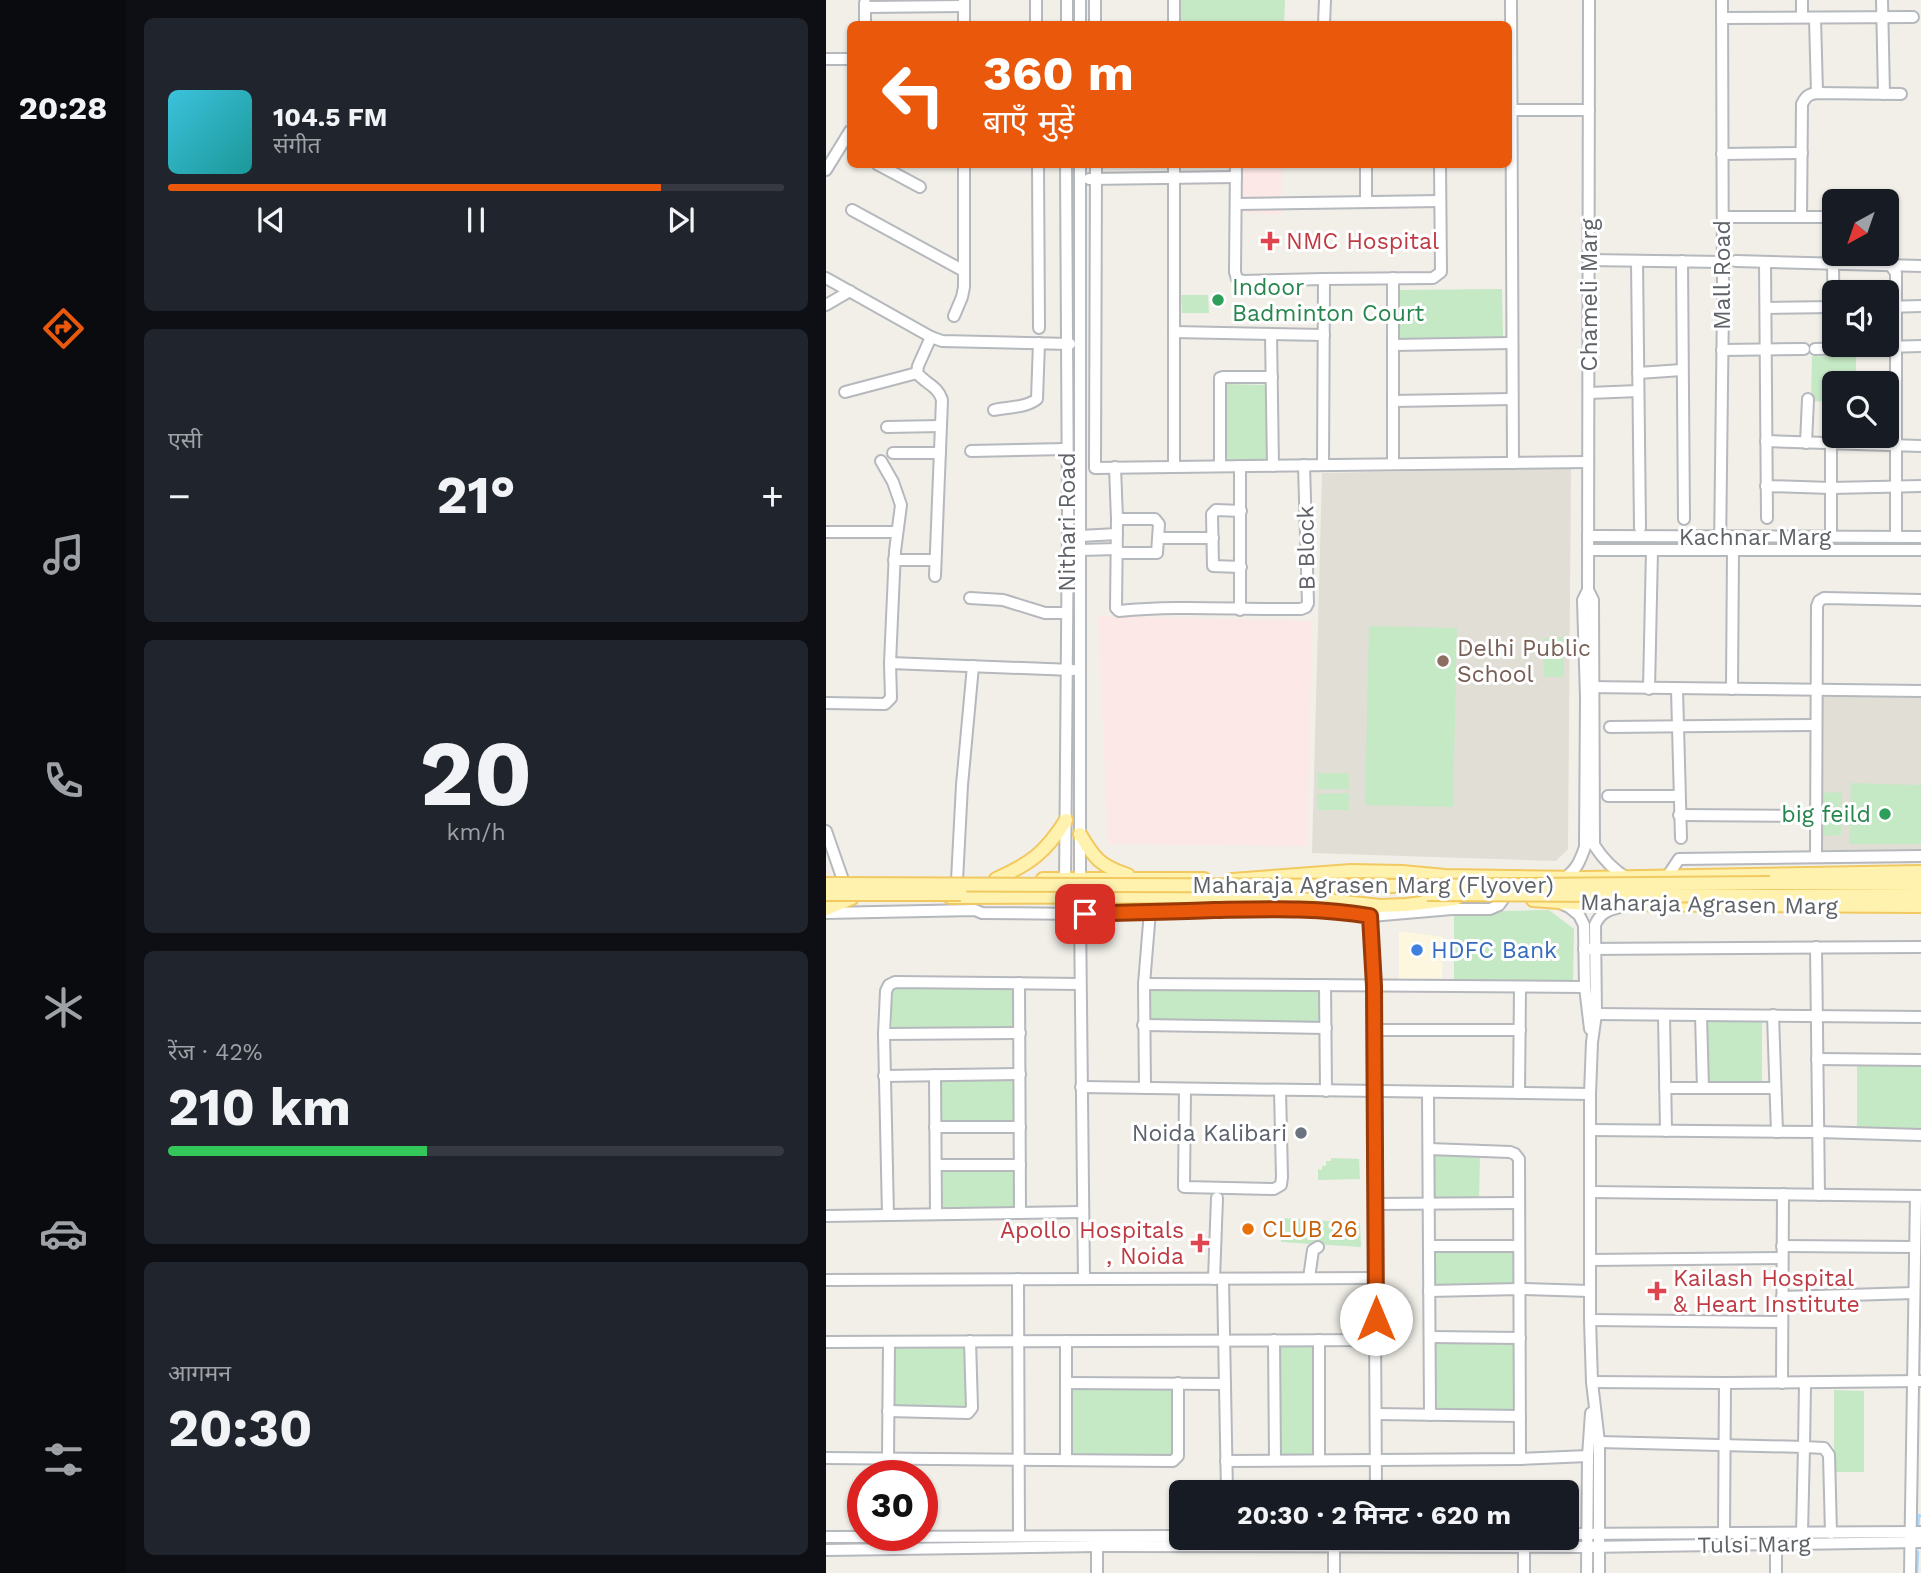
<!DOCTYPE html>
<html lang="hi">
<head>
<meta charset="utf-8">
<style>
  body { margin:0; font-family:"Work Sans","Noto Sans Devanagari",sans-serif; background:#20242c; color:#f1f3f6; height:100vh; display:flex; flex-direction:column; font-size:26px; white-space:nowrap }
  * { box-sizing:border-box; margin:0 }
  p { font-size:23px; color:#9ea1a6 }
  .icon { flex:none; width:38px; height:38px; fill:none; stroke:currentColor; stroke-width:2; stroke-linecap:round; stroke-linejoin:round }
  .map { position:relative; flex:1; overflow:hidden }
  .panel { display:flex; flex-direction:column; gap:18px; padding:18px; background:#0d0f14; width:700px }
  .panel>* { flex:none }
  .top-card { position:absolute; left:21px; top:21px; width:665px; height:147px; border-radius:10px; box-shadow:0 2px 5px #0004; background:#ea580c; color:#fff; overflow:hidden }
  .needle { width:46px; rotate:220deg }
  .buttons { position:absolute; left:996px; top:189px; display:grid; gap:14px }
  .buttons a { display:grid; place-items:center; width:77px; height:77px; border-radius:10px; background:#171b24; box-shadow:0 2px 5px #0004; font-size:35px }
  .speed { position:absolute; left:21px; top:1460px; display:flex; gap:14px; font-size:35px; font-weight:700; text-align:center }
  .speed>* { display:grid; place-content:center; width:91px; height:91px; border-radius:50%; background:#171b24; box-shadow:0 2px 5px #0004; line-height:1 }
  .speed .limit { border:10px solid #d22; background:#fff; color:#111 }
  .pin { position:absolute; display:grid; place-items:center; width:60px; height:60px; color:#fff; margin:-30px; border-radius:14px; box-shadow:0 4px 10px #0006 }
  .me { position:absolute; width:77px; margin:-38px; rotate:0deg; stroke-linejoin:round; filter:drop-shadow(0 0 5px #0008) }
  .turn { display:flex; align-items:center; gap:24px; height:147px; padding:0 21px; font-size:32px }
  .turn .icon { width:91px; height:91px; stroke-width:2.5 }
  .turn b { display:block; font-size:49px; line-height:60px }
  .big { font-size:52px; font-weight:700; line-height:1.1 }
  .panel .card { flex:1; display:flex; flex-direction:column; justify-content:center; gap:10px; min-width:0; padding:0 24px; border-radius:10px; background:#20242c }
  .panel .dial { align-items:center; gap:0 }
  .dial b { font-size:91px; line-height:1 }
  .song { display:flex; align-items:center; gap:21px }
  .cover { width:84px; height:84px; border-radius:10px; background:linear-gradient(135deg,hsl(190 70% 55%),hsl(180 70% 35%)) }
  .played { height:7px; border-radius:4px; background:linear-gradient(90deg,#ea580c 80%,#363941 80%) }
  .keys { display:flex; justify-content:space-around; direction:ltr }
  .heat { display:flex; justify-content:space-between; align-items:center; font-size:38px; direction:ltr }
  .charge { height:10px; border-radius:5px; background:linear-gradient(90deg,#34c759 42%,#363941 0) }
  .trip { position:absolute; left:343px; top:1480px; width:410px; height:70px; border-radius:10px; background:#171b24; box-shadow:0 2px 5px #0004; font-weight:700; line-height:70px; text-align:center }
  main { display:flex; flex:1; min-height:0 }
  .tab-bar { display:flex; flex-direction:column; width:126px; justify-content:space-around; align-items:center; background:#090b0e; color:#9ea1a6 }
  .tab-bar .icon { width:49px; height:49px }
  .tab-bar .on { color:#ea580c }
  .tab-bar b { font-size:32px; color:#f1f3f6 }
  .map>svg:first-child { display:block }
</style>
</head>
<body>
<main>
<nav class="tab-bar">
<b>20:28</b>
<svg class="icon on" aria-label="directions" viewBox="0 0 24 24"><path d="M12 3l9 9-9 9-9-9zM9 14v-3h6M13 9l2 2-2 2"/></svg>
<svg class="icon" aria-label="music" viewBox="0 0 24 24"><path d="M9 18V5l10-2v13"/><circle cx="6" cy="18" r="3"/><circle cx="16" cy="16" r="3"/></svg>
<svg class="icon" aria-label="phone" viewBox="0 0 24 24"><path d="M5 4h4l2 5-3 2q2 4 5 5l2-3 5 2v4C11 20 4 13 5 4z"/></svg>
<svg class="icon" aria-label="climate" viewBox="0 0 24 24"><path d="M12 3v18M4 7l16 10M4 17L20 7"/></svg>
<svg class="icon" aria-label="car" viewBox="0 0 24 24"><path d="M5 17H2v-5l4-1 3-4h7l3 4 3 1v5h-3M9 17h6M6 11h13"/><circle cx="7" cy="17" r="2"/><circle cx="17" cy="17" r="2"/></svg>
<svg class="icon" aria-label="filters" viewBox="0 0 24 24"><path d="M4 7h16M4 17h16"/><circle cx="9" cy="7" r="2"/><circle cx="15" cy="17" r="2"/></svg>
</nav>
<section class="panel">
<div class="card">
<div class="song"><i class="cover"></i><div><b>104.5 FM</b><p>संगीत</p></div></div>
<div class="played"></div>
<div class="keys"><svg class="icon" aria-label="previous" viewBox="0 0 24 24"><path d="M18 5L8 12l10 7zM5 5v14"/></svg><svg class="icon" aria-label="pause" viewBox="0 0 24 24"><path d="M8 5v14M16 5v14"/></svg><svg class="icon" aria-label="next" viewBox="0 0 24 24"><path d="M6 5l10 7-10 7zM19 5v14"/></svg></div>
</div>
<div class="card"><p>एसी</p>
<div class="heat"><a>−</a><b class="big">21°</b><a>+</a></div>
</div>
<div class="card dial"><b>20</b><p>km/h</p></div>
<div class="card"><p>रेंज · 42%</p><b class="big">210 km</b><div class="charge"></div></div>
<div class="card"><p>आगमन</p><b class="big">20:30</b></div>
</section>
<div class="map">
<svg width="1095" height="1573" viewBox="0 0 1095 1573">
  <rect width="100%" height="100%" fill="#f1efe8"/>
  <path fill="#fef7e0" d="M573,931l44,6 -1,41 -43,1z"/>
  <g fill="#e1ded6">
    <path d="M745,468l-3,381 -12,12 -244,-8 10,-380z"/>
    <path d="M995,697h100v154l-99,-1z"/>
  </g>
  <g fill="#fce8e6">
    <path d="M413,165h43l-1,50 -42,-3z"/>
    <path d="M272,616l214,5 -5,225 -199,-2z"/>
  </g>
  <g fill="#c5e8c5">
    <path d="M355,0h104l-1,24h-103z"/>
    <path d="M676,289l1,50 -106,1 -1,-50z"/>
    <path d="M355,295h27l1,18h-27z"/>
    <path d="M986,356l44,1v26h-22v19l-23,-1z"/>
    <path d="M400,384l42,1v76l-43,-1z"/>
    <path d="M543,626l88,2 -4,179 -88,-2z"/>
    <path d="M738,637v40h-20l-1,-39z"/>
    <rect x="492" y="773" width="31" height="16"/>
    <path d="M1025,783l70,2v59h-72z"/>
    <path d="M1016,792l-1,43 -21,1v-43z"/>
    <path d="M523,793v17h-31l-1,-16z"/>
    <path d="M723,910l25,19 -1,54 -119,-2v-69z"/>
    <path d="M188,986l1,44 -123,1v-44z"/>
    <path d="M325,988l170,1v33l-171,-1z"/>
    <path d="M877,1017l59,1v68l-59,-1z"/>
    <path d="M1031,1062l64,1v67l-64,-1z"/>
    <path d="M190,1078l1,45h-78l-1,-44z"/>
    <path d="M608,1155l46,1 -1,42 -46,-1z"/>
    <path d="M505,1158l28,1 1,20 -42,1v-11l4,1v-4h4v-5h5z"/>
    <path d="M115,1169h75l1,40 -76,1z"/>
    <path d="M455,1218l79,5 1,24 -80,-5z"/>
    <rect x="607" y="1250" width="83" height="37"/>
    <path d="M608,1338l81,1v72h-82z"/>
    <rect x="67" y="1345" width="74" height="61"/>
    <path d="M452,1345h37l1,110h-37z"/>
    <path d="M245,1387l103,2v68l-103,-2z"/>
    <path d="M1008,1390l30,1v81h-30z"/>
  </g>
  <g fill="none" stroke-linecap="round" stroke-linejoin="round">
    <g stroke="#aadaff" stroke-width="2.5">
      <path d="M1092,1529l1,-14 2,1"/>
      <path d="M1091,1573l1,-21"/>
    </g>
    <g stroke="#b5b8bc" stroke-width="14">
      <g id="minor">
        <path d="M210,0v24"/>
        <path d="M254,0v24"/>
        <path d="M269,0v24"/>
        <path d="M685,0l2,463"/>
        <path d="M763,0l-1,590 5,10 1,245c9,14 18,24 33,33"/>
        <path d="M1056,0l2,94"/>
        <path d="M39,7l99,-1"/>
        <path d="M976,17v-17"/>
        <path d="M896,18l191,-1"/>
        <path d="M989,18l2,75"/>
        <path d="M39,24v-21"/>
        <path d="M138,24v-24"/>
        <path d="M241,24v-24"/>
        <path d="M348,24v-24"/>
        <path d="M498,24l1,-24"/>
        <path d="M0,59h24"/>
        <path d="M682,110h81"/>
        <path d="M896,154l80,-1"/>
        <path d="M51,164l43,23"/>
        <path d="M212,164l1,164"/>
        <path d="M270,164l-1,304 493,-6"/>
        <path d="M348,164v303"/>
        <path d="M410,164l-1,108 2,7 6,2 81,-2 109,-1 8,-6 -1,-108"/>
        <path d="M540,164v38"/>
        <path d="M0,170l24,-39"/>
        <path d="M263,179l147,-2"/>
        <path d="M410,204l204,-3"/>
        <path d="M26,210l112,61"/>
        <path d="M897,217h111"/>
        <path d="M975,217l1,-113c4,-8 7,-10 15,-11l84,1"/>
        <path d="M1060,217h4"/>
        <path d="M763,260l133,2"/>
        <path d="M811,261l3,267"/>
        <path d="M856,261l2,258"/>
        <path d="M910,261l185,5"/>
        <path d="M939,262l2,256"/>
        <path d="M1007,263l1,85"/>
        <path d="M1065,266l5,7v264"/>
        <path d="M0,278l105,59 11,4 128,3"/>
        <path d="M567,278v186"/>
        <path d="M0,305l24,-14"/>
        <path d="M1060,307l35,-1"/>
        <path d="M940,308l68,-1"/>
        <path d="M128,316l8,-19 2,-10v-123"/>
        <path d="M348,332l150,3"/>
        <path d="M445,334l2,132"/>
        <path d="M105,337l-13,29 -1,7c9,11 21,13 25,27l-7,176"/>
        <path d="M567,345l119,-2"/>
        <path d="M989,349l106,-3"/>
        <path d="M896,350l82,-1"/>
        <path d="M812,373l44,-3"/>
        <path d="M19,392l72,-19"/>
        <path d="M763,393l49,-2"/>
        <path d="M567,401l119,-2"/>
        <path d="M168,410c13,-3 32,-2 43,-11l2,-56"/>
        <path d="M61,427l54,-1"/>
        <path d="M940,441l155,5"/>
        <path d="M980,443l2,-44"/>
        <path d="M1005,444v93"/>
        <path d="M145,451l96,-2"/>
        <path d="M67,453h47"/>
        <path d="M497,465l1,-186"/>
        <path d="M394,466v-88l3,-1h49"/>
        <path d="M289,467l2,52 -1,89 3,3c60,-6 121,-1 182,-2l5,-2 2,-4 -4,-138"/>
        <path d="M940,486l65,2 90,-2"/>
        <path d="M415,511l-25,-1 -4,4 1,52 28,1"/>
        <path d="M0,532h70"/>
        <path d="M254,536l37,-2"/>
        <path d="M762,536l333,1"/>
        <path d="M333,538h54"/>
        <path d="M254,550l37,-1"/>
        <path d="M762,550h333"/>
        <path d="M894,550l3,-245 -1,-305"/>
        <path d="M291,553h40l2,-29 -4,-5h-38"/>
        <path d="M68,560h41"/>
        <path d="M144,598l33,2 42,13h22"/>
        <path d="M414,610v-144"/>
        <path d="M64,663l183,7"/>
        <path d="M760,687l335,4"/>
        <path d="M823,689l3,-139"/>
        <path d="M851,689l4,149"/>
        <path d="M906,689l1,-139"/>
        <path d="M0,703l59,1 6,-6 -1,-35 5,-112 6,-46 -8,-23 -12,-21"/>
        <path d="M784,727l206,-2"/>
        <path d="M782,796h71"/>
        <path d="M853,815l137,1"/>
        <path d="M0,831l17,49"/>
        <path d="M990,857l1,-251 2,-5 5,-3 97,2"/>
        <path d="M739,878c12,-9 15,-17 20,-31l1,-150 -3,-97 5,-10"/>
        <path d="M131,880l5,-95 11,-119"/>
        <path d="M841,881v-4l12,-18 242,-3"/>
        <path d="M254,886v-722"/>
        <path d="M239,887l3,-374 -2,-349"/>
        <path d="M734,903l9,4 10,8 5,10 1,62 5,42"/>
        <path d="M0,913l149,-3 7,3 98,1 70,-3 122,-2 73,2 26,5 81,-7h38l9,-4 5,-7"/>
        <path d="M254,914l4,365"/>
        <path d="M545,916l2,70 3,507"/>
        <path d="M990,947l3,248"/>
        <path d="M758,949l337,-2"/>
        <path d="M193,983l1,230"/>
        <path d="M318,984l441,3"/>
        <path d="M499,985l1,106"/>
        <path d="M770,1014l325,3"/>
        <path d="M838,1015l2,116"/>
        <path d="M875,1015l2,73"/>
        <path d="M947,1015l4,117"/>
        <path d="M317,1025l183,3"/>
        <path d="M548,1030h146"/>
        <path d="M58,1034l136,-1"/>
        <path d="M991,1059l104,1"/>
        <path d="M109,1075l1,139"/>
        <path d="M58,1076l136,-2"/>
        <path d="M255,1087l509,7"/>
        <path d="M319,1088l-1,-104 6,-73"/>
        <path d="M839,1088h110"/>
        <path d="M359,1089l-1,98 90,2 7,-4 1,-8 -2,-87"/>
        <path d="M602,1092l2,323"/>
        <path d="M693,1093l1,-106"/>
        <path d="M109,1127h85"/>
        <path d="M764,1130l228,2 103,3"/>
        <path d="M603,1149l81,3 5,2 4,5 1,300"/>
        <path d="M110,1165h84"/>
        <path d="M764,1192l331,4"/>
        <path d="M549,1204l144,-1"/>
        <path d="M62,1215l-4,-181 2,-43 3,-6 6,-3 185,2"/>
        <path d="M0,1216l257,-4"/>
        <path d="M603,1246h90"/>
        <path d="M956,1246l133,1"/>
        <path d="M764,1260l192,-2"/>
        <path d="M483,1278l4,-28 5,-3"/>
        <path d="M192,1279l1,257"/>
        <path d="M388,1279l3,-81"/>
        <path d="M397,1279l4,214"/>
        <path d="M0,1280l549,-2"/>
        <path d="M603,1291l91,-2 70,2"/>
        <path d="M956,1297l132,-4"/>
        <path d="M764,1320l192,2"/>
        <path d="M604,1337l90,1"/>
        <path d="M448,1340l1,120"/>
        <path d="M493,1340v120"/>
        <path d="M240,1341v118"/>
        <path d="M0,1342l550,-2"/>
        <path d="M766,1382l133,1 196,-2"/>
        <path d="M240,1383l159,1"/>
        <path d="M956,1383l1,-189"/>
        <path d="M979,1383l-1,64 20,1 5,7 2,78"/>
        <path d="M62,1411l80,2 4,-5 -2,-67"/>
        <path d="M550,1414l144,2"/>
        <path d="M773,1442l205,5 -2,86"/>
        <path d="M0,1458l347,3 5,-5v-73"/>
        <path d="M62,1458l1,-116"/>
        <path d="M400,1461l294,-2 68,-3"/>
        <path d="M740,1534l355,-2"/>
        <path d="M898,1534l1,-151"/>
        <path d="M0,1537l355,-1"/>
        <path d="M508,1538v35"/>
        <path d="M950,1544v29"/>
        <path d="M698,1546v27"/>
        <path d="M0,1550l271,-4 490,1 334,-5"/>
        <path d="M271,1573v-31"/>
        <path d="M761,1573l1,-117 3,-43"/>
        <path d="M773,1573v-131l-7,-60 -2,-62v-226l2,-52 4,-28 -1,-89c5,-12 13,-15 25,-18"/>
        <path d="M1084,1573l6,-377"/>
      </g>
    </g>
    <g stroke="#f2c960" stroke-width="16">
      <g id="major">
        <path d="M254,834c14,24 20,32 48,41"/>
        <path d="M170,879c34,-15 50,-27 70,-59"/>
        <path d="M217,879h161"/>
        <path d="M406,880l119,-9 51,1 43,4 140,2 336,-6"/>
        <path d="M944,883h151"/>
        <path d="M944,896l151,-1"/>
        <path d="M124,897l340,-1 90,10 26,-1 49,-6"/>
        <path d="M707,900l52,4 336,2"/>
        <path d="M0,909l26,-11"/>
      </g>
    </g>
    <use href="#minor" stroke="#fff" stroke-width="10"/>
    <use href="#major" stroke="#fff2af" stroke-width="12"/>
    <g stroke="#f2c960" stroke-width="16" stroke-linecap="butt">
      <g id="major-bridge">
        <path d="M0,884l584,2 360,-3"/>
        <path d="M0,894h135"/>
        <path d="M601,894l343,2"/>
      </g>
    </g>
    <use href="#major-bridge" stroke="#fff2af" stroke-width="12"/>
  </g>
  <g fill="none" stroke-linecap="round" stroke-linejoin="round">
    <g stroke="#983908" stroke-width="18">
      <path id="route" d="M259,914c43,-2 86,-2 129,-4 52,-1 105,-3 156,6l4,70 2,333"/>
    </g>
    <use href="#route" stroke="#ea580c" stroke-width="12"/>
  </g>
  <g fill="#e0444e" stroke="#fff" stroke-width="2.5">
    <path d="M440.5 230.5h7v7h7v7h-7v7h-7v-7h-7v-7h7z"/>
    <path d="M370.5 1232.5h7v7h7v7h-7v7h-7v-7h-7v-7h7z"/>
    <path d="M827.5 1280.5h7v7h7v7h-7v7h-7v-7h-7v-7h7z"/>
  </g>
  <g fill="#2e9e5b" stroke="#fff" stroke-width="2.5">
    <circle cx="392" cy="300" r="7"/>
    <circle cx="1059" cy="814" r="7"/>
  </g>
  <circle fill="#8d6e63" stroke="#fff" stroke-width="2.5" cx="617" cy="661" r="7"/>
  <circle fill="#3f7fe0" stroke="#fff" stroke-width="2.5" cx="591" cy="950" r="7"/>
  <circle fill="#6b7280" stroke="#fff" stroke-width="2.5" cx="475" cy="1133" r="7"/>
  <circle fill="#e8710a" stroke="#fff" stroke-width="2.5" cx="422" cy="1229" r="7"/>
  <g text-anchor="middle" stroke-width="6" stroke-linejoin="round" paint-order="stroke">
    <g font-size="23" fill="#be3a42" stroke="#fff" text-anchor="start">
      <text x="460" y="249">NMC Hospital</text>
      <text x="358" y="1238" text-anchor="end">Apollo Hospitals<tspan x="358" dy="26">, Noida</tspan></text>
      <text x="847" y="1286">Kailash Hospital<tspan x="847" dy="26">&amp; Heart Institute</tspan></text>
    </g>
    <g font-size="23" fill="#5f6368" stroke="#fff">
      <text transform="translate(896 275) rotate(-90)" y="8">Mall Road</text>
      <text transform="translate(763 295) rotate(-90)" y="8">Chameli Marg</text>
      <text transform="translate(241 522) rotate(-90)" y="8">Nithari Road</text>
      <text x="929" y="545">Kachnar Marg</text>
      <text transform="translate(480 548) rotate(-91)" y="8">B Block</text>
      <text x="547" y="893">Maharaja Agrasen Marg (Flyover)</text>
      <text transform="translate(883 904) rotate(1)" y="8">Maharaja Agrasen Marg</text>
      <text transform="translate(928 1544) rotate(-1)" y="8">Tulsi Marg</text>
    </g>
    <g font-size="23" fill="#27864d" stroke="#fff" text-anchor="start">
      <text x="406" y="295">Indoor<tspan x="406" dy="26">Badminton Court</tspan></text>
      <text x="1045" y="822" text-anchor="end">big feild</text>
    </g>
    <g font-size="23" fill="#785e54" stroke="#fff" text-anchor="start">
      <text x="631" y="656">Delhi Public<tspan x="631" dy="26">School</tspan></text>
    </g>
    <g font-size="23" fill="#366cbe" stroke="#fff" text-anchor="start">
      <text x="605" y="958">HDFC Bank</text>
    </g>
    <g font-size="23" fill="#5b616d" stroke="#fff" text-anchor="end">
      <text x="461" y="1141">Noida Kalibari</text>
    </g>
    <g font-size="23" fill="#c56008" stroke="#fff" text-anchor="start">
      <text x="436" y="1237">CLUB 26</text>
    </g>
  </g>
</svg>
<div class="buttons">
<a><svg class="needle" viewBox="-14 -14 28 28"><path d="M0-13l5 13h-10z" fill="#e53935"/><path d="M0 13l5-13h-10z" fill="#9ea1a6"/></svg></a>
<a><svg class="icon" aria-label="sound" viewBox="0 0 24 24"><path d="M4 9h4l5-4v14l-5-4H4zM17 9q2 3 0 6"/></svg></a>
<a><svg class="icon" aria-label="search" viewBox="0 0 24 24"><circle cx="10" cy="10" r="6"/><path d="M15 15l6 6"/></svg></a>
</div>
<div class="speed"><div class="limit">30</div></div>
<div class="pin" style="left:259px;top:914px;background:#d93025"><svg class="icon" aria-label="arrive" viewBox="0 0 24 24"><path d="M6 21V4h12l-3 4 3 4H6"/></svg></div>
<svg class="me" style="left:550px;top:1319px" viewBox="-20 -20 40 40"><circle r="19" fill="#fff"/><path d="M0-13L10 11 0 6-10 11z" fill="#ea580c"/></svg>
<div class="trip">20:30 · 2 मिनट · 620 m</div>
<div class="top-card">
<div class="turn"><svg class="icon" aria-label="left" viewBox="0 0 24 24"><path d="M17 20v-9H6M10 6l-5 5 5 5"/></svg><div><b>360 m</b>बाएँ मुड़ें</div></div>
</div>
</div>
</main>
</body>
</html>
